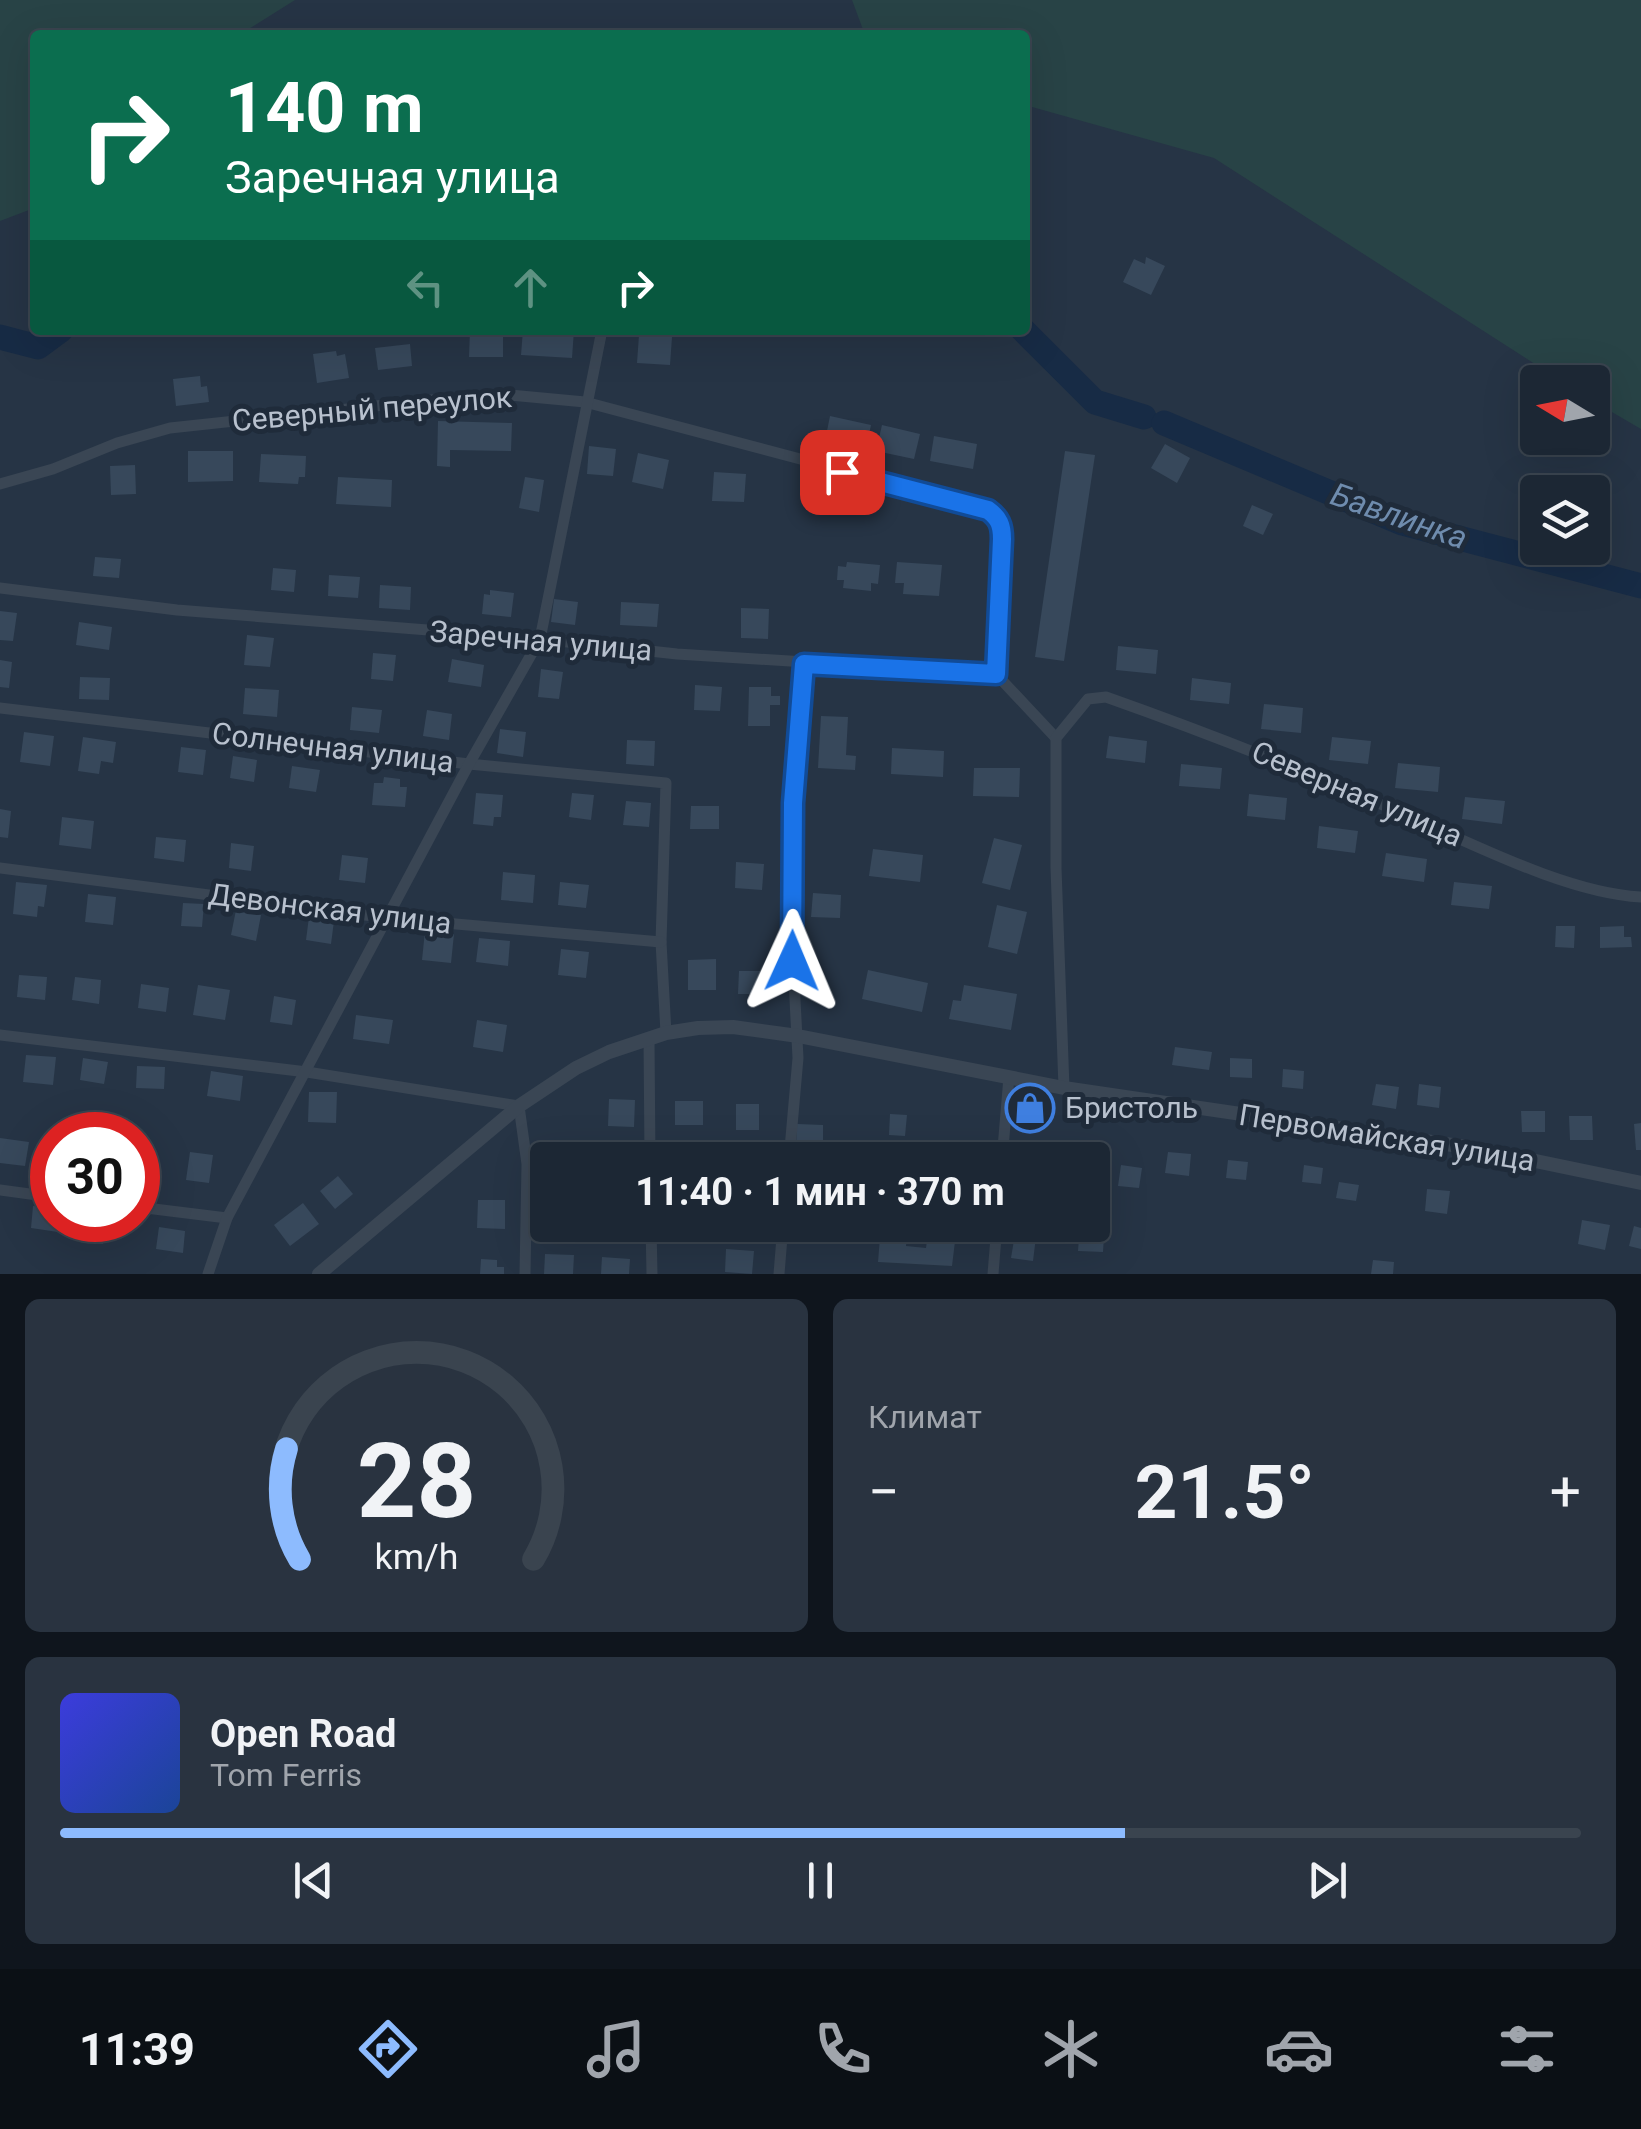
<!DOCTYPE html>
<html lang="ru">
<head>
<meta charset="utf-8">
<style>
  body { margin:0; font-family:Roboto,sans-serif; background:#293340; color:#f1f3f6; height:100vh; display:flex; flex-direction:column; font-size:38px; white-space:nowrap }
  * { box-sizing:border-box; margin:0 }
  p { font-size:32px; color:#a0a5ac }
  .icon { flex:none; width:55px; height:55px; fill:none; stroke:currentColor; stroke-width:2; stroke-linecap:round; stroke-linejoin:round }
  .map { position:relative; height:1274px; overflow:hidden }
  .side { display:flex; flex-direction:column; gap:25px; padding:25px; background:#0f151d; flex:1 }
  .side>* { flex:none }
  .guide { position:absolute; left:30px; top:30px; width:1000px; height:305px; border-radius:10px; box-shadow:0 10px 40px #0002,0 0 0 2px #3a444f; background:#0b6e4f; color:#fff; overflow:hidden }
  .needle { width:65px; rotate:280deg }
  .controls { position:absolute; left:1520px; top:365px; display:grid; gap:20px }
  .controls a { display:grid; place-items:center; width:90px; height:90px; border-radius:10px; background:#1c2734; box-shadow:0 10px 40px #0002,0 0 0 2px #3a444f; font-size:50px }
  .speed { position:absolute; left:30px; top:1112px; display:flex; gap:20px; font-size:50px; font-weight:700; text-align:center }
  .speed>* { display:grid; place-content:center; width:130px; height:130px; border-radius:50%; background:#1c2734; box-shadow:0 10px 40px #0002,0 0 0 2px #3a444f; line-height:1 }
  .speed .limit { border:15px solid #d22; background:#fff; color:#111 }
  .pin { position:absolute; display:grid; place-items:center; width:85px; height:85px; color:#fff; margin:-42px; border-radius:20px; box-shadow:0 5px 15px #0006 }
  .me { position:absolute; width:110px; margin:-55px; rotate:1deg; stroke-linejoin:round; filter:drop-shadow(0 0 8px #0008) }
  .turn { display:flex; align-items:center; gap:35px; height:210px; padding:0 30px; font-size:45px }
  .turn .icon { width:130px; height:130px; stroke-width:2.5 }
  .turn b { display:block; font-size:70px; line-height:85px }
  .lanes { display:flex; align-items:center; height:95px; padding:0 30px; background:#0003; justify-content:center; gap:50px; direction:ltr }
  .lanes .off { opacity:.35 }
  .big { font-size:75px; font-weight:700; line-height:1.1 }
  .side .widget { flex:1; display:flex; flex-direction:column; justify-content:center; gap:15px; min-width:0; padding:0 35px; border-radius:15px; background:#293340 }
  .side .dial { align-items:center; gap:0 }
  .dial svg { height:260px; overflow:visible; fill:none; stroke:#3a444f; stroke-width:7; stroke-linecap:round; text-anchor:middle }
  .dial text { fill:#f1f3f6; stroke:none }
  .song { display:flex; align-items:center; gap:30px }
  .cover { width:120px; height:120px; border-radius:15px; background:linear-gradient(135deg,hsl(240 70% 55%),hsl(220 70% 35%)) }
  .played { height:10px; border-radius:5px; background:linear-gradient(90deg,#8dbbfe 70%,#3a444f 70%) }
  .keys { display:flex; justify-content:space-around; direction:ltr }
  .heat { display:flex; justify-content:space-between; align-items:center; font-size:55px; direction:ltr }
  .side .tiles { flex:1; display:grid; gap:25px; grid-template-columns:1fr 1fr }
  .widget:last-child { grid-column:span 2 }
  .trip { position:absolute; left:530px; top:1142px; width:580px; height:100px; border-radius:10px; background:#1c2734; box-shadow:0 10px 40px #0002,0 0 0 2px #3a444f; font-weight:700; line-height:100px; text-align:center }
  .dock { display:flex; height:160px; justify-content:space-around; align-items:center; background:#0b1015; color:#a0a5ac }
  .dock .icon { width:70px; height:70px }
  .dock .current { color:#8dbbfe }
  .dock b { font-size:45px; color:#f1f3f6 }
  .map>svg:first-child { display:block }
</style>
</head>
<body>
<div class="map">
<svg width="1641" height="1274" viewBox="0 0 1641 1274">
  <rect width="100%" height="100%" fill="#263445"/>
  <g fill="#284346">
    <path d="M0,0h295l-56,35h-204v169l-6,6 -29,11z"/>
    <path d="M852,0h789v429l-48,-28 -1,-19h-29l-349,-224 -189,-53v-70h-160z"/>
  </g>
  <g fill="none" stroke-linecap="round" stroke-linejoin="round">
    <g stroke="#172b45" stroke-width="25">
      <path d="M1023,330l72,72 49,15"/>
      <path d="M0,337l38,10 23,-17"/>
      <path d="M1164,423l238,100 239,63"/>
    </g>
  </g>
  <g fill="#37485b">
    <path d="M1146,257l19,9 -14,29 -28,-13 11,-23 11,5z"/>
    <path d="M470,330h33v27h-34z"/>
    <path d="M523,330h51l-2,28 -51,-3z"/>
    <path d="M639,335l33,2 -2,28 -33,-2z"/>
    <path d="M410,344l2,22 -34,4 -3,-22z"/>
    <path d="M336,351l1,5 8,-2 4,24 -32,5 -4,-29z"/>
    <path d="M200,376l1,11 6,-1 2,16 -33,4 -3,-27z"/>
    <path d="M830,416l41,9 -5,25 -41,-9z"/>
    <path d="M438,421l74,2 -1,28 -61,-1v17l-13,-1z"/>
    <path d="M882,425l38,9 -6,25 -38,-8z"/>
    <path d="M934,436l43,8 -4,25 -43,-8z"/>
    <path d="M1165,444l25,14 -13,25 -26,-15z"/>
    <path d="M589,446l27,3 -3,27 -26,-2z"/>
    <path d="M188,451h45v30l-45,1z"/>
    <path d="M1065,451l30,4 -31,206 -29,-4z"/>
    <path d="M638,453l31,7 -6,29 -31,-7z"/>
    <path d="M261,454l45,2 -1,21h-6l-1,7 -39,-2z"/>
    <path d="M135,465l1,29 -25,1 -1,-29z"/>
    <path d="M714,472l32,2 -2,28 -32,-1z"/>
    <path d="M338,477l54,3 -1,27 -55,-3z"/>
    <path d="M525,477l19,3 -5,32 -20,-4z"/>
    <path d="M1252,505l21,9 -10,21 -20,-9z"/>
    <path d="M95,557l26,2 -2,19 -26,-2z"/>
    <path d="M847,562l33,3 -2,19 -7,-1v8l-28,-3 1,-8h-7l1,-14 8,1z"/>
    <path d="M897,562l45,3 -3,31 -36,-2 1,-11h-9z"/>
    <path d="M273,568l23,2 -2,22 -23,-2z"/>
    <path d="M329,575l31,2 -2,21 -30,-2z"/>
    <path d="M380,585l31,2 -1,23 -31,-2z"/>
    <path d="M490,590l24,3 -3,24 -29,-3 2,-20 6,1z"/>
    <path d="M554,599l24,3 -3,23 -24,-3z"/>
    <path d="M621,602l38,2 -2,23 -37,-2z"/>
    <path d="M741,608l28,1 -1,30 -27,-1z"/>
    <path d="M0,611l17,2 -4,28 -13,-1z"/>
    <path d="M79,622l33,5 -3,23 -33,-5z"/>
    <path d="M247,635l27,3 -4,29 -26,-2z"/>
    <path d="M1118,646l40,4 -2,24 -40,-4z"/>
    <path d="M373,653l23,2 -3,26 -22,-2z"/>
    <path d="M452,659l32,6 -3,22 -33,-5z"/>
    <path d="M0,660l12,2 -3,26 -9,-1z"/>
    <path d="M541,669l22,3 -4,27 -21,-2z"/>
    <path d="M80,677l30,1 -1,22 -30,-1z"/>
    <path d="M1192,678l39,5 -2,21 -39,-4z"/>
    <path d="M695,685l27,2 -2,24 -26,-1z"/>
    <path d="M749,687h22v9h9v9h-10v21h-22z"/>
    <path d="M245,688l34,2 -2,27 -34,-3z"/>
    <path d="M1264,704l39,4 -2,25 -40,-4z"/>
    <path d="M352,707l30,3 -3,23 -29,-3z"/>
    <path d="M427,710l25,4 -3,26 -26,-4z"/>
    <path d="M821,716l27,1 -2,38 10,1 -1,14 -37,-2z"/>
    <path d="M500,729l26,3 -3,25 -26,-4z"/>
    <path d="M24,732l30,4 -4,30 -30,-4z"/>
    <path d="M1109,736l38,5 -2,22 -39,-5z"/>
    <path d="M83,737l33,5 -3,21 -12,-2 -2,13 -21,-3z"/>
    <path d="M1332,737l39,4 -3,23 -39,-4z"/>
    <path d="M627,740l28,1 -1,25 -28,-2z"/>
    <path d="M181,747l25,3 -3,25 -25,-3z"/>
    <path d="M892,748l52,3 -1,26 -52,-3z"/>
    <path d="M233,756l24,4 -3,22 -24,-4z"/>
    <path d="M1398,763l42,4 -2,25 -43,-4z"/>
    <path d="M1181,764l41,4 -2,21 -41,-3z"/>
    <path d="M292,766l28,4 -4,22 -27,-4z"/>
    <path d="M974,768h46l-1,29 -46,-1z"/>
    <path d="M384,777l16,2v8h7l-2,20 -33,-2 2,-22h9z"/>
    <path d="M476,793l27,2 -2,22h-7l-1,9 -20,-2z"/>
    <path d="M572,793l22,2 -3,25 -22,-3z"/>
    <path d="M1249,794l38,4 -2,22 -38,-4z"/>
    <path d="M1465,797l40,4 -3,23 -40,-5z"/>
    <path d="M626,801l25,2 -2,24 -26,-2z"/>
    <path d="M691,806h28v23h-29z"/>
    <path d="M0,809l11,2 -3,27 -8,-1z"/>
    <path d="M62,817l32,4 -3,28 -32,-4z"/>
    <path d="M1319,826l39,5 -3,22 -38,-5z"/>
    <path d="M156,837l30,3 -2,22 -30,-4z"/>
    <path d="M994,838l28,7 -12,45 -28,-7z"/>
    <path d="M231,843l23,3 -3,25 -22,-3z"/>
    <path d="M873,849l50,6 -3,27 -51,-6z"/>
    <path d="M1386,853l41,6 -3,23 -42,-6z"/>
    <path d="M342,855l26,3 -3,25 -26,-3z"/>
    <path d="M736,862l28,2 -2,26 -27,-2z"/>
    <path d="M503,872l32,3 -2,28 -32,-3z"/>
    <path d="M16,882l31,3 -3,22 -6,-1 -1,11 -24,-3z"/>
    <path d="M560,882l29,3 -3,23 -28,-3z"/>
    <path d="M1454,882l38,4 -3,23 -38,-4z"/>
    <path d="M813,893l28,2 -1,23 -29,-1z"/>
    <path d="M88,894l28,3 -3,28 -28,-3z"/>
    <path d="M183,903l21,1 -2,23 -21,-1z"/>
    <path d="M997,905l30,7 -10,42 -29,-7z"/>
    <path d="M236,910l25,5 -5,26 -25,-6z"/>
    <path d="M309,917l25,4 -3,23 -25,-4z"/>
    <path d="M1556,926h19l-1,22 -19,-1z"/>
    <path d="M1624,926v11h7l1,10 -32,1v-21z"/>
    <path d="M425,931l29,3 -3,29 -29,-3z"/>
    <path d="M479,938l31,3 -2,25 -32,-4z"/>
    <path d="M561,949l28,3 -3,26 -28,-3z"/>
    <path d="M716,959v31h-28v-30z"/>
    <path d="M868,970l60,13 -6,29 -60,-13z"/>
    <path d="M739,971h21l-1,23h-21z"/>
    <path d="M19,975l28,2 -2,23 -28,-3z"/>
    <path d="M75,977l26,3 -2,24 -27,-4z"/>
    <path d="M141,984l28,4 -3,24 -28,-4z"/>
    <path d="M198,985l32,5 -5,30 -32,-5z"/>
    <path d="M964,985l53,9 -6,36 -62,-11 4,-19 8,1z"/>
    <path d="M274,996l22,4 -4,25 -22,-3z"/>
    <path d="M356,1015l37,5 -4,24 -36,-5z"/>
    <path d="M477,1020l30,5 -4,27 -30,-5z"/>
    <path d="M1175,1047l37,5 -3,18 -37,-5z"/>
    <path d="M26,1055l30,2 -3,28 -30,-3z"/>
    <path d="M83,1058l25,4 -4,22 -24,-4z"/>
    <path d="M1230,1058l22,1v19l-22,-1z"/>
    <path d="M137,1066l28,1 -1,22 -28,-1z"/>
    <path d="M1283,1069l21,2 -1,18 -21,-2z"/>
    <path d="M211,1071l32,5 -3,25 -33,-5z"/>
    <path d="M1376,1084l23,3 -3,22 -24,-4z"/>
    <path d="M1419,1084l22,3 -2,21 -22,-3z"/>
    <path d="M309,1092h28l-1,31 -28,-1z"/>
    <path d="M609,1099l26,1 -1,27 -26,-1z"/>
    <rect x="675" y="1101" width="28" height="24"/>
    <rect x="736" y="1104" width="23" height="26"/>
    <path d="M1521,1111h24v21h-23z"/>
    <path d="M890,1114l17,1 -2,21 -16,-1z"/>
    <path d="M1569,1116h23l1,24h-23z"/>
    <path d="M1641,1123v27h-5l-2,-26z"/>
    <path d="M797,1124l26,1v22h-27z"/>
    <path d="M0,1138l29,4 -4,24 -25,-3z"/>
    <path d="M889,1141l64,4 -1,15h-65z"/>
    <path d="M1058,1146l23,1 -1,13h-22z"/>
    <path d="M190,1152l23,3 -4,28 -23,-3z"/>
    <path d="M1168,1152l23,2 -2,22 -24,-3z"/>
    <path d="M1228,1160l20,2 -2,18 -20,-2z"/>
    <path d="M1121,1165l21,3 -3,20 -21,-2z"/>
    <path d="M1304,1165l19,3 -2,16 -19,-2z"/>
    <path d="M338,1176l15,18 -18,15 -15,-18z"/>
    <path d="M1339,1182l20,3 -3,16 -20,-3z"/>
    <path d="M1427,1189l23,2 -3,23 -22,-3z"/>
    <path d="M478,1200h27v29l-28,-1z"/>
    <path d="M303,1203l16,21 -29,22 -16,-21z"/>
    <path d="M33,1206l19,2v12h8l-2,12 -27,-4z"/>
    <path d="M82,1220h19v4h4l-2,20 -23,-2z"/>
    <path d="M1582,1220l28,5 -5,25 -27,-6z"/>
    <path d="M1092,1221h13l-2,31 -25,-1 2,-26h12z"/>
    <path d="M881,1225h27l-2,21 20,2 3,-23h28l-5,41 -74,-4z"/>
    <path d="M1634,1226l7,2v21l-12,-3z"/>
    <path d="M159,1227l26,4 -2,22 -27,-4z"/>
    <path d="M1015,1234l21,3 -3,24 -22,-3z"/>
    <path d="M726,1249l28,2 -2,23 -27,-2z"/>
    <path d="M545,1254l29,1 -1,19h-29z"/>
    <path d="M602,1257l28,2 -1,15h-28z"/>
    <path d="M481,1259l16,1v7h7v7h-24z"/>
    <path d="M1373,1260l21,2 -1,12h-22z"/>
  </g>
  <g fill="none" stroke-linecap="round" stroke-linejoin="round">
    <g stroke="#3a4654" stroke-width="11">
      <path d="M0,484l53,-15 64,-26 53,-15 280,-30 60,-3 75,7 404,107 13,17 -6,148"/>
      <path d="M0,588l177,22 363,29 137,15 319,20 60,64"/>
      <path d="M0,708l469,56 197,19 -5,159 5,91"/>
      <path d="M0,868l388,50 273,24"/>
      <path d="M0,1035l307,37 212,34 8,58 -2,110"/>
      <path d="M649,1039l1,121"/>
      <path d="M1064,1088l-8,-220v-130l32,-39 18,-2c99,35 195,73 291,114 71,30 168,82 244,86"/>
      <path d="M789,1160l9,-102 -5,-97v-158l12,-139"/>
      <path d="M1002,1160l7,-83"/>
      <path d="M0,1190l52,7"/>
      <path d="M138,1207l89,11"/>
      <path d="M651,1225l1,49"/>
      <path d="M208,1274l19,-56 242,-454 71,-125 62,-309"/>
      <path d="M779,1274l4,-49"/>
      <path d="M993,1274l4,-49"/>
    </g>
    <path stroke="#3a4654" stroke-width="14" d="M319,1274l200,-168 57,-38 33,-16 57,-19 32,-5 35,-1 65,9 266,52 409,60 168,35"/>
  </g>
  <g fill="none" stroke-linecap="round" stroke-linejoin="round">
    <g stroke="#114b97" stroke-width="25">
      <path id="route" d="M792,961l1,-158 11,-139 192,10 6,-135c0,-14 -3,-21 -14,-29l-146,-38"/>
    </g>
    <use href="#route" stroke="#1a73e8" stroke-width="18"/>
  </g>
  <defs>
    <g id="shop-ring" transform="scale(2.5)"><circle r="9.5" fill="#1f2b3a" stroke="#3f7fe0" stroke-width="1.5"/><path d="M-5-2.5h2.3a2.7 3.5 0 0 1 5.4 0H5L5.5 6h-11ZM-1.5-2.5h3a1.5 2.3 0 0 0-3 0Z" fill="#3f7fe0"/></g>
  </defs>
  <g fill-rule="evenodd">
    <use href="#shop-ring" x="1030" y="1108"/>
  </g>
  <g text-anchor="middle" stroke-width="10" stroke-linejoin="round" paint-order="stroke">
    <g font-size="30" fill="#b8c1ce" stroke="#1f2b3a">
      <text transform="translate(372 409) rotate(-5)" y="10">Северный переулок</text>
      <text transform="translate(541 641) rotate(5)" y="10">Заречная улица</text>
      <text transform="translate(333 748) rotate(7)" y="10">Солнечная улица</text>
      <text transform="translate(1357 794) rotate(23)" y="10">Северная улица</text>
      <text transform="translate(330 909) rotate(7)" y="10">Девонская улица</text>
      <text transform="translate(1387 1138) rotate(9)" y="10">Первомайская улица</text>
    </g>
    <g font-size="30" fill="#b8c1ce" stroke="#1f2b3a" text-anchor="start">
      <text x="1065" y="1118">Бристоль</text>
    </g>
    <g font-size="32" font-style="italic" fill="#6f8cae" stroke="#1f2b3a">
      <text transform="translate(1399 516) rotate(19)" y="11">Бавлинка</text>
    </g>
  </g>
</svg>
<div class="controls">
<a><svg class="needle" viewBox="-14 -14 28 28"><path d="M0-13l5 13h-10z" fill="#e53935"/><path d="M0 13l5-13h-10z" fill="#a0a5ac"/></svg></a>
<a><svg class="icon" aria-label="layers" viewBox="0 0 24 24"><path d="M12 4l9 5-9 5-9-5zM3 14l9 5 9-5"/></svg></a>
</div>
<div class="speed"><div class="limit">30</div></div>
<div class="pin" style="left:842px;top:472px;background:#d93025"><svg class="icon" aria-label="arrive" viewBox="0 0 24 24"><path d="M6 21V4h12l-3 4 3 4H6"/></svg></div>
<svg class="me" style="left:792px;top:961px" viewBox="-20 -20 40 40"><path d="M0-17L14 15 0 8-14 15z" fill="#1a73e8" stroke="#fff" stroke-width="4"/></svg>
<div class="trip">11:40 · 1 мин · 370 m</div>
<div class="guide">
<div class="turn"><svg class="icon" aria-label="right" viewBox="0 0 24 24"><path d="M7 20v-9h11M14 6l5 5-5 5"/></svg><div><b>140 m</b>Заречная улица</div></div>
<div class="lanes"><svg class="icon off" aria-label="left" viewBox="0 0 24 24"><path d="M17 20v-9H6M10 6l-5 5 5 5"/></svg><svg class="icon off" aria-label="ahead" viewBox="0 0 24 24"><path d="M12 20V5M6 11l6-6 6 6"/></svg><svg class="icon" aria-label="right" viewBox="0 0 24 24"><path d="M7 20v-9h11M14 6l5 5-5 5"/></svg></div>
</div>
</div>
<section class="side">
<div class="tiles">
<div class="widget dial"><svg viewBox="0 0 100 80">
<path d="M14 69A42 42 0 1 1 86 69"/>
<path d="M14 69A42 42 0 0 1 10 35" stroke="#8dbbfe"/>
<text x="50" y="56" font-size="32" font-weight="700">28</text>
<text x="50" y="72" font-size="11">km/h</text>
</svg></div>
<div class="widget"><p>Климат</p>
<div class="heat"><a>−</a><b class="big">21.5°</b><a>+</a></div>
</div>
<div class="widget">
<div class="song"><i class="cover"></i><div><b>Open Road</b><p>Tom Ferris</p></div></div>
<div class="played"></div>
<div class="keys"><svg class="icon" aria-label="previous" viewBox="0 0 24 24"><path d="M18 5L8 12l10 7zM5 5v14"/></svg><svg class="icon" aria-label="pause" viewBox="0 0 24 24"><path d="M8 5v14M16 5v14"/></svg><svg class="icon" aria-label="next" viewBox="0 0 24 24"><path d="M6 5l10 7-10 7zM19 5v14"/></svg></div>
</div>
</div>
</section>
<nav class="dock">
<b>11:39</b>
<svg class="icon current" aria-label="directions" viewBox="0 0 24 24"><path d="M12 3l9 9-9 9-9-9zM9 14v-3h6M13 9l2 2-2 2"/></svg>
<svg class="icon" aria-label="music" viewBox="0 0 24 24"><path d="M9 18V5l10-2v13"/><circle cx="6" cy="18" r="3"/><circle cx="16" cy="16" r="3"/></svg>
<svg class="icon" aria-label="phone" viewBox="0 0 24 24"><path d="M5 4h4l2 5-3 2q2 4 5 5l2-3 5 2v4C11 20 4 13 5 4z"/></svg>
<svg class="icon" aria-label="climate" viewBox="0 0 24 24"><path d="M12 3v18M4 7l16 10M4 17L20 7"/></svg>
<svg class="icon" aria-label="car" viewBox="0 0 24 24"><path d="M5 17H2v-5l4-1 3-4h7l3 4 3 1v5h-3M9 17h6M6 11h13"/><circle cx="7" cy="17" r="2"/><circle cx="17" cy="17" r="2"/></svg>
<svg class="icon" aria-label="filters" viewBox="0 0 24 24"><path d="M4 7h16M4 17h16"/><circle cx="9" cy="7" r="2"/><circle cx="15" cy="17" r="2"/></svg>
</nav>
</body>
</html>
